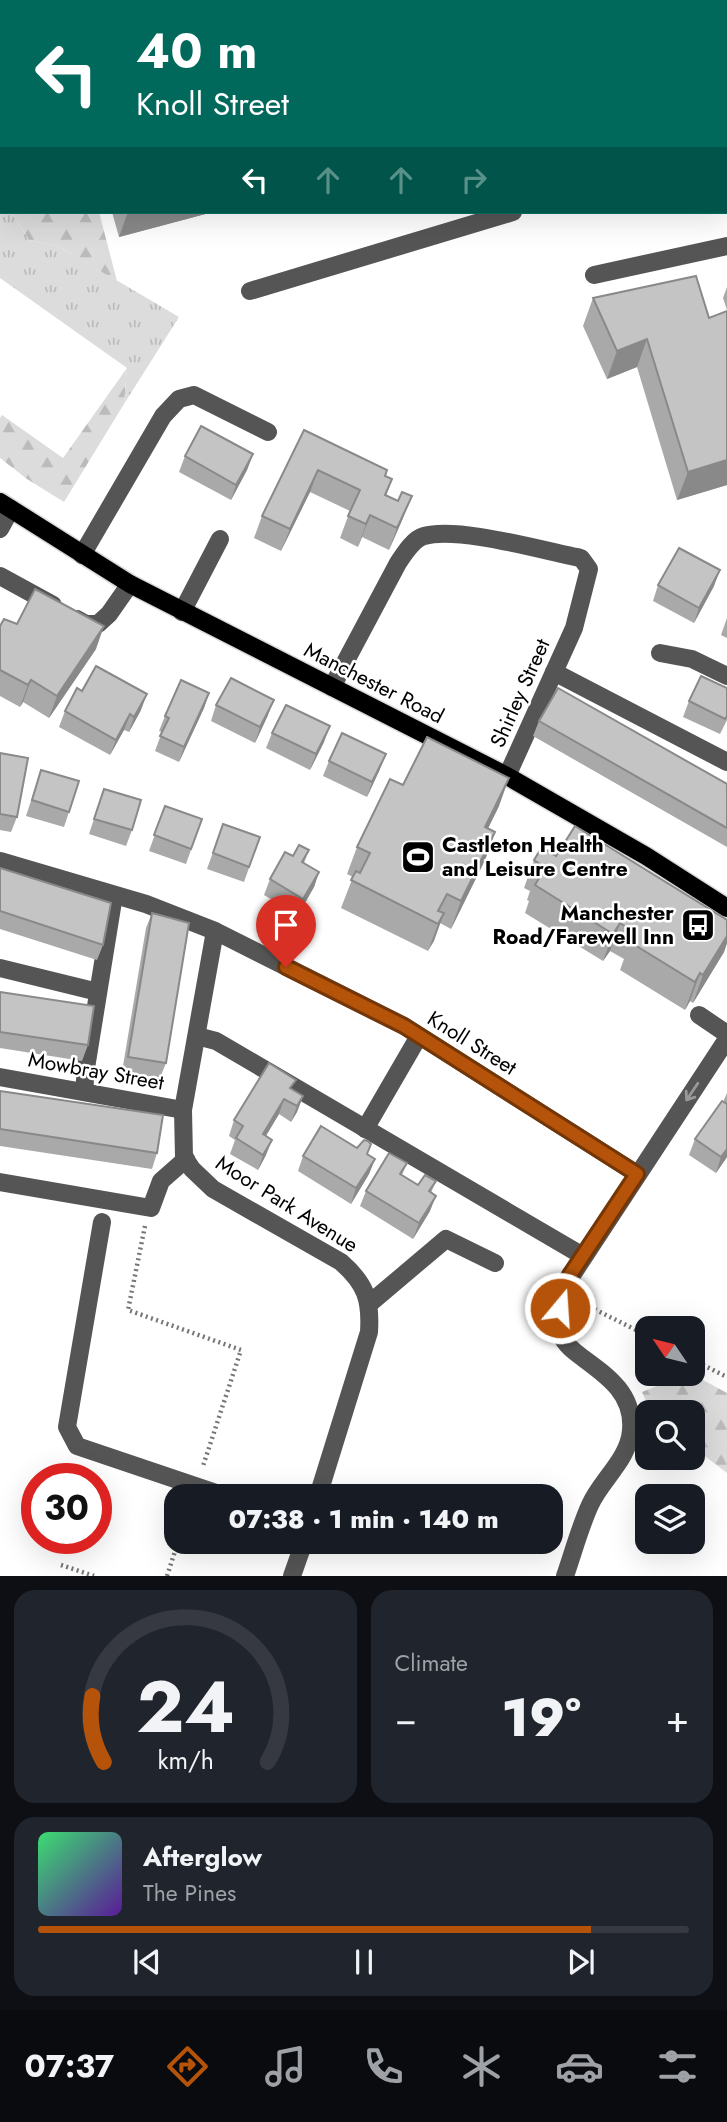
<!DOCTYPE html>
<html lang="en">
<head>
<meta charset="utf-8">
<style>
  body { margin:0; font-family:Jost,sans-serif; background:#20242c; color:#f1f3f6; height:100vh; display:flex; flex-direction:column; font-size:26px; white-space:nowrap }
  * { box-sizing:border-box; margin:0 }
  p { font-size:23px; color:#9ea1a6 }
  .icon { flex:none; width:38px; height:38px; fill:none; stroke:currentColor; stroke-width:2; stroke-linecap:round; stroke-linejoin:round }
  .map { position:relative; height:1576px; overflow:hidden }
  .side { display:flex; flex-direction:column; gap:14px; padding:14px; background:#0d0f14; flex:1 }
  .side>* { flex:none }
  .top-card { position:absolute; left:0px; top:0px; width:728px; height:214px; box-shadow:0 7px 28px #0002; background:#00695c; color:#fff; overflow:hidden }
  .needle { width:46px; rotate:305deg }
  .fabs { position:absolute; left:635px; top:1316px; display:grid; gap:14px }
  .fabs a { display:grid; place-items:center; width:70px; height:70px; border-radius:14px; background:#171b24; box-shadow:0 7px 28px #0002; font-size:35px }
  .speed { position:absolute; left:21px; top:1463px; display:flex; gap:14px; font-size:35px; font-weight:700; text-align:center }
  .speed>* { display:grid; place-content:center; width:91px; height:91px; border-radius:50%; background:#171b24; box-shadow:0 7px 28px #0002; line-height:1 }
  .speed .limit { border:10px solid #d22; background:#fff; color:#111 }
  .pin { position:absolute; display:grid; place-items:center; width:60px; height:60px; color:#fff; margin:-72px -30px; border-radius:50% 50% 50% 0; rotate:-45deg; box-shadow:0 0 7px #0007 }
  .pin .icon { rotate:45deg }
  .me { position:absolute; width:77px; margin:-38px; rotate:18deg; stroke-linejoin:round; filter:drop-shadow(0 0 5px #0008) }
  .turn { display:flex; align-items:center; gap:24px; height:147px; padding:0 21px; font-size:32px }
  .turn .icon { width:91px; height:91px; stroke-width:2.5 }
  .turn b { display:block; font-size:49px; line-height:60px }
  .lanes { display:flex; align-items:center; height:66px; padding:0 21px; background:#0003; justify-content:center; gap:35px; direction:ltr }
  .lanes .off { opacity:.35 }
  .big { font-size:52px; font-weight:800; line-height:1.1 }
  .side .tile { flex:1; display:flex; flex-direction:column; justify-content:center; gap:10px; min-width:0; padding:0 24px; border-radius:21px; background:#20242c }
  .side .dial { align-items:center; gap:0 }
  .dial svg { height:182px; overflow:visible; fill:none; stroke:#363941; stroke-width:7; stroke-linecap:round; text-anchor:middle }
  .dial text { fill:#f1f3f6; stroke:none }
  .song { display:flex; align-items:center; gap:21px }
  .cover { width:84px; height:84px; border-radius:10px; background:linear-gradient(135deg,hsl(140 70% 55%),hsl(270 70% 35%)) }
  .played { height:7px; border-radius:4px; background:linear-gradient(90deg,#b45309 85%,#363941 85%) }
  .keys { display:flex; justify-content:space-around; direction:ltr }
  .heat { display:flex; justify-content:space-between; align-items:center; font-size:38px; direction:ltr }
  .side .tiles { flex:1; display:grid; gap:14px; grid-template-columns:1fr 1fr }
  .tile:last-child { grid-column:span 2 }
  .trip { position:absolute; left:164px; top:1484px; width:399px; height:70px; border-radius:21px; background:#171b24; box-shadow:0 7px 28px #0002; font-weight:800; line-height:70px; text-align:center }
  .tabs { display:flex; height:112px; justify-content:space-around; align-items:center; background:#090b0e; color:#9ea1a6 }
  .tabs .icon { width:49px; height:49px }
  .tabs .current { color:#b45309 }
  .tabs b { font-size:32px; color:#f1f3f6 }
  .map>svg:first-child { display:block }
</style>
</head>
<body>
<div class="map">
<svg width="727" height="1576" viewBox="0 0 727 1576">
  <defs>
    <pattern id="grass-tufts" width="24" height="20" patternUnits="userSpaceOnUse" patternTransform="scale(1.75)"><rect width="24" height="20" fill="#dcdcdc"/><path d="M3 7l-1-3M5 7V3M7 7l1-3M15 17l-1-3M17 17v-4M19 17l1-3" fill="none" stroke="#bbb"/></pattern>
    <pattern id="forest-firs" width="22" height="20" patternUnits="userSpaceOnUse" patternTransform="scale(1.75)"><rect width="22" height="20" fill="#dcdcdc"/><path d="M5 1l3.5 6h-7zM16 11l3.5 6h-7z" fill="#bbb"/></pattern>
  </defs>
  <rect width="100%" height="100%" fill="#fff"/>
  <path fill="url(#grass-tufts)" d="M0,200l2,12h9l18,28 31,7 119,70 -55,87 3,-36 -127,-90z"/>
  <g fill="url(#forest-firs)">
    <path d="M0,0l43,2h-41v199z"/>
    <path d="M11,212h88l18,69 -57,-34 -31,-7z"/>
    <path d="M127,368l-3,36 -60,98 -37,-23 -27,-21v-40l2,-3 61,43z"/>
    <path d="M686,1374h6l35,19v80l-34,-26v-35h-42l-9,-20z"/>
  </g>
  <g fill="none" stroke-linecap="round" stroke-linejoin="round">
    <g stroke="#dbdbdb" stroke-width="21">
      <path id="major" d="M0,502l130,82 377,192 139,80 81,52"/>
    </g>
    <g stroke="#777" stroke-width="4.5" stroke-dasharray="2 3.5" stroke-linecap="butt">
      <path d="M145,1226l-17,84 113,40 -38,116"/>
      <path d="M580,1302l68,34"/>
      <path d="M693,1360l34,17"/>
      <path d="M61,1565l33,11"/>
      <path d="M167,1576l11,-34"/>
    </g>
    <g stroke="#555" stroke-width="18">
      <path d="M307,0l1,2"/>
      <path d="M726,147h1"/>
      <path d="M594,275l133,-29"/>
      <path d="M250,291l263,-79"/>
      <path d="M0,529l11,-20"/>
      <path d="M82,555l81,-139 16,-17 15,-4 74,37"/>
      <path d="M0,576l53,29"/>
      <path d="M182,612l38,-73"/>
      <path d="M77,619l9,5h12l11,-10 21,-30"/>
      <path d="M660,653l32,6 35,17"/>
      <path d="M554,672l173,90"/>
      <path d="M332,687l66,-124c6,-9 15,-24 26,-27 34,-10 120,15 157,22l8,11 -15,59 -67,148"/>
      <path d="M0,861l146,43 69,27 189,95 233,148"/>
      <path d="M215,931l-32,179 1,47 8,12 21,20 128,73c25,22 30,38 28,70l-51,164"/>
      <path d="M0,968l98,24"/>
      <path d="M699,1015l28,19"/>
      <path d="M197,1036l19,5 367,215"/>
      <path d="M0,1077l183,33"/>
      <path d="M84,1092l2,-24 28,-173"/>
      <path d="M365,1129l54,-93"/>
      <path d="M0,1182l151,26 10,-27 25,-22"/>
      <path d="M102,1222l-35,205 10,19 148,50"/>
      <path d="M369,1304l77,-65 49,24"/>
      <path d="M292,1576l12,-34"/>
      <path d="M565,1576c8,-23 15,-49 25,-71 11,-25 39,-46 41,-75 3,-35 -22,-53 -48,-72 -8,-6 -18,-13 -22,-23 -5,-12 -1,-30 0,-43l166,-253"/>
    </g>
    <use href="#major" stroke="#000" stroke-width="18"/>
  </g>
  <g fill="#a9a9a9">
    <path d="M50,0h253v2h-252z"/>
    <path d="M112,212h101l-94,25z"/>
    <path d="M696,276l31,209 -50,15 -40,-133 -30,12 -24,-53 10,-28z"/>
    <path d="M727,287v23l-4,-12z"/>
    <path d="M304,430l88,49 -6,17 17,22 -14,32 -27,-13 -4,10 -18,-9 10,-27 -40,-19 -29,59 -27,-13 8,-22z"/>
    <path d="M253,454l-6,16 -16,30 -52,-28 6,-16z"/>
    <path d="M658,585l56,1 -20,37 -41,-22z"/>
    <path d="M727,618v20l-6,-3z"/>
    <path d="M17,624l79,25 -47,69 -26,-16 -3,5 -20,-11v-70z"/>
    <path d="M727,688v32l-7,14 -37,-17 6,-16z"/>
    <path d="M82,691l59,19 -12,22 -5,-2 -14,25 -51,-28 6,-16z"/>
    <path d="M209,693l-5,15 -25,54 -24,-11 7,-19 -3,-1 6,-15z"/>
    <path d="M216,705l52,10 -13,28 -44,-22z"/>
    <path d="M539,721l188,63v63l-194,-111z"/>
    <path d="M272,733l52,9 -14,28 -44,-22z"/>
    <path d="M0,753l17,64 -6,15 -11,-2z"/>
    <path d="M329,761l51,8 -13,28 -44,-21z"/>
    <path d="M41,770l28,42 -5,15 -38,-11z"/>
    <path d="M403,785l96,21 -11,22 7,4 -10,28 -34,69 -11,-6 -12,28 -87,-43 12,-31 -6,-3 10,-27z"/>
    <path d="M104,789l28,41 -6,16 -37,-12z"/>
    <path d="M165,806l37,13 -16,45 -37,-13z"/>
    <path d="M223,824l37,13 -16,45 -37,-13z"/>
    <path d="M309,850l-5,13 15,9 -5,15 -16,28 -34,-20 6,-16 23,-23z"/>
    <path d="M534,860l193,60v23l-3,9 -31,51 -3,-2 -5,9 -65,-40 4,-11 -14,-8 -7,10 -78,-48 4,-12 -2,-1 3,-9 -6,-3z"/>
    <path d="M0,868l103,77 -6,15 -97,-31z"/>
    <path d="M152,913l14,150 -6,15 -38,-6 24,-144z"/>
    <path d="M0,992l88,53 -6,16 -82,-13z"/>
    <path d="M292,1089l11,7 -6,16 -6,10 -12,-8 -13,22v19l-8,15 -28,-16 5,-14 -6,-4 5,-16z"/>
    <path d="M0,1091l157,62 -5,16 -152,-23z"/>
    <path d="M727,1093v64l-11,16 -27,-18 6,-16 28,-37z"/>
    <path d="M367,1154l8,5 -6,15 -18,30 -53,-33 5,-15z"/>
    <path d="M407,1163l-5,12 16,10 18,-4 -5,12 -1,18 -17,28 -53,-33 6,-15z"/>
  </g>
  <g fill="#898989">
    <path d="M128,212h85l-94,25z"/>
    <path d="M647,339l-10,28 -30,12 10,-28z"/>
    <path d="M253,454l-6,16 -16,30 5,-15z"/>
    <path d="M727,460v25l-50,15 11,-28z"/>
    <path d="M318,470l-8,22 -29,59 9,-22z"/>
    <path d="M412,496l-9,22 -14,32 8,-22z"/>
    <path d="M370,515l-8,22 -4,10 8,-23z"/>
    <path d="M720,570l-6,16 -20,37 5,-15z"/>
    <path d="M104,626l-8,23 -47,69 8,-22z"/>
    <path d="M31,680l-8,22 -3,5 8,-22z"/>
    <path d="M209,693l-5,15 -25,54 5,-15z"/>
    <path d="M147,694l-6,16 -12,22 5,-15z"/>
    <path d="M274,700l-6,15 -13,28 5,-16z"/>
    <path d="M130,714l-6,16 -14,25 6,-15z"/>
    <path d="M330,726l-6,16 -14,28 6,-16z"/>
    <path d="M386,754l-6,15 -13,28 5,-15z"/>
    <path d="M509,778l-10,28 -24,49 10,-28z"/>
    <path d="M495,832l-10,28 -34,69 10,-28z"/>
    <path d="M319,872l-5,15 -16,28 5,-16z"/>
    <path d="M444,913l-10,28 -6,10 10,-27z"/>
    <path d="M620,923l-10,28 -7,10 10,-27z"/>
    <path d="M727,936v7l-3,9 -31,51 10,-28z"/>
    <path d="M700,973l-10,28 -5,9 10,-28z"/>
    <path d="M303,1096l-6,16 -6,10 6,-16z"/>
    <path d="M284,1099l-5,15 -22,36 6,-16z"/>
    <path d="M272,1140l-6,15 -8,15 5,-15z"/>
    <path d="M727,1149v8l-11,16 5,-16z"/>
    <path d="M375,1159l-6,15 -18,30 5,-16z"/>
    <path d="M436,1196l-6,15 -17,28 6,-16z"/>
  </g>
  <g fill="#c4c4c4" stroke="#898989" stroke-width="2">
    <rect x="69" y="0" width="234" height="2"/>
    <path d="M696,276l13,42 18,-7v149l-39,12 -41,-133 -30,12 -24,-53z"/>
    <path d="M201,426l52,28 -17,31 -51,-29z"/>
    <path d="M304,430l83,40 -2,6 7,3 -7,16 13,6 4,-9 10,4 -15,32 -27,-13 -4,9 -18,-8 12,-26 -42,-20 -28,59 -28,-13z"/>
    <path d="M679,548l41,22 -21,38 -41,-23z"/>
    <path d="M35,589l69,37 -47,70 -26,-16 -3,5 -28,-15v-44l4,-7 13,5z"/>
    <path d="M96,666l51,28 -13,23 -4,-3 -14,26 -51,-29 12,-23 5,3z"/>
    <path d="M701,676l26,12v28l-2,3 -36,-18z"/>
    <path d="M231,678l43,22 -14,27 -44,-22z"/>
    <path d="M181,680l28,13 -25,54 -24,-11 9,-18 -4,-2z"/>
    <path d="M558,688l169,96v44l-188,-107z"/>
    <path d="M286,705l44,21 -14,28 -44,-21z"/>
    <path d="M342,733l44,21 -14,28 -43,-21z"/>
    <path d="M427,737l82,41 -24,49 10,5 -34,69 -14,-7 -9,17 6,2 -6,11 -87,-44 5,-9 4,2 10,-20 -13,-6 33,-68 13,6z"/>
    <path d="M0,753l28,5 -11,59 -17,-3z"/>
    <path d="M41,770l38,11 -10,31 -37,-12z"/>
    <path d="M104,789l37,11 -9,30 -38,-11z"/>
    <path d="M165,806l37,13 -11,30 -37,-14z"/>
    <path d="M223,824l37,13 -11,30 -36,-14z"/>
    <path d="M575,826l152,94v16l-24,39 -3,-2 -5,9 -65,-40 6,-9 -16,-10 -7,11 -78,-49 6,-10 -4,-3 4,-7 -7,-5 8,-13 14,9z"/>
    <path d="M299,845l10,5 -7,12 17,10 -16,27 -33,-20 15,-27 8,4z"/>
    <path d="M0,868l111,35 -8,42 -103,-34z"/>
    <path d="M152,913l37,10 -23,140 -38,-6z"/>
    <path d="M0,992l94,14 -6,39 -88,-13z"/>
    <path d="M269,1063l27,17 -6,8 13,8 -6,10 -13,-7 -21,35 9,6 -9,15 -27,-17 7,-12 -9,-6z"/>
    <path d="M0,1091l163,24 -6,38 -157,-24z"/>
    <path d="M722,1101l5,3v45l-6,8 -26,-18z"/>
    <path d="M321,1126l36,22 7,-8 4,1 3,3 -4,10 8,5 -19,29 -53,-32z"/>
    <path d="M389,1153l18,10 -7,11 18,11 7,-10 11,6 -7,10 7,5 -17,27 -53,-32z"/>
  </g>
  <defs><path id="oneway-shaft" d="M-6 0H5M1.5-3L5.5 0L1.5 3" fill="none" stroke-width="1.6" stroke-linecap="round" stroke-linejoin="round" transform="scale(1.75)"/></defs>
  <use stroke="#999" href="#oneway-shaft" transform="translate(692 1092) rotate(124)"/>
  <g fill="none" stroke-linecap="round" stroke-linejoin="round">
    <g stroke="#753606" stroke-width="18">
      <path id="route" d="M286,967l118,59 233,148 -67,101 -9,17 -1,16"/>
    </g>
    <use href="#route" stroke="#b45309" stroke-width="12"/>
  </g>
  <defs>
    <g id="stadium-square" transform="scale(1.75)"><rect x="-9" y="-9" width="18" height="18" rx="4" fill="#000" stroke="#fff"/><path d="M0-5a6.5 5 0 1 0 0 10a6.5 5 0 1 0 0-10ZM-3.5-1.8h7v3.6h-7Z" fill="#fff"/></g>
    <g id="bus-square" transform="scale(1.75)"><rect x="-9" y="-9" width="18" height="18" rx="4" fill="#000" stroke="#fff"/><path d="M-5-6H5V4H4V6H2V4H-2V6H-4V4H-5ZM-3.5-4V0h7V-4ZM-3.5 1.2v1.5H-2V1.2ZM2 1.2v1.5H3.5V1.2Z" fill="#fff"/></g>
  </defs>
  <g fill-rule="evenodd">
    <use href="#stadium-square" x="418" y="857"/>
    <use href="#bus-square" x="698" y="925"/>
  </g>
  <g text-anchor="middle" stroke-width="5" stroke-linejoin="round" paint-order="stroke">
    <g font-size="21" fill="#000" stroke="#fff">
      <text transform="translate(374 683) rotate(27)" y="7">Manchester Road</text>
      <text transform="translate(520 693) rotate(-66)" y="7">Shirley Street</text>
      <text transform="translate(472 1043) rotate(32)" y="7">Knoll Street</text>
      <text transform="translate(96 1071) rotate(10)" y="7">Mowbray Street</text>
      <text transform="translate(287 1204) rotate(32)" y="7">Moor Park Avenue</text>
    </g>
    <g font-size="21" font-weight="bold" fill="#000" stroke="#fff" text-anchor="start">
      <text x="442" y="852">Castleton Health<tspan x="442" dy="24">and Leisure Centre</tspan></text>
      <text x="674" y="920" text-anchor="end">Manchester<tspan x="674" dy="24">Road/Farewell Inn</tspan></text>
    </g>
  </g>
</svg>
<div class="fabs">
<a><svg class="needle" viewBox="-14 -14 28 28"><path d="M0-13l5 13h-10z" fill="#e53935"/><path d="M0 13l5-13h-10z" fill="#9ea1a6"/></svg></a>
<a><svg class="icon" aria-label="search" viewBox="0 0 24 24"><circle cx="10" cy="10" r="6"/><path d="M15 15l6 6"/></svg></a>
<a><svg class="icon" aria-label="layers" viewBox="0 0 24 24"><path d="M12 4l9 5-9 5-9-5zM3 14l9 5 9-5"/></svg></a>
</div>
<div class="speed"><div class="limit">30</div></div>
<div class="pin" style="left:286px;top:967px;background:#d93025"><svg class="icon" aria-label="arrive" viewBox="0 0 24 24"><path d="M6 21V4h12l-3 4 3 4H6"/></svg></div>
<svg class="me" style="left:560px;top:1308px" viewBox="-20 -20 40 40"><circle r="17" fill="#b45309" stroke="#fff" stroke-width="3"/><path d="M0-11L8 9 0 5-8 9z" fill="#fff"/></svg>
<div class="trip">07:38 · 1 min · 140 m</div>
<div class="top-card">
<div class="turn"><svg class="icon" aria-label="left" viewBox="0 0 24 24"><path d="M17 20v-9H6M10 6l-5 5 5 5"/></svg><div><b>40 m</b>Knoll Street</div></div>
<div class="lanes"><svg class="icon" aria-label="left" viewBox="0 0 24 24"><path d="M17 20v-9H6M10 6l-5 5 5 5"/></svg><svg class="icon off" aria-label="ahead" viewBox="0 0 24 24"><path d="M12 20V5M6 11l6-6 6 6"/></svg><svg class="icon off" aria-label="ahead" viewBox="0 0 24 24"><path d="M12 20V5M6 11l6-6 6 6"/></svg><svg class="icon off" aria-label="right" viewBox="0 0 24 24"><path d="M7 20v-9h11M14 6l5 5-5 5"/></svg></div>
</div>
</div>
<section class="side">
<div class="tiles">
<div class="tile dial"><svg viewBox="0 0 100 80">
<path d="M14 69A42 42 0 1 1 86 69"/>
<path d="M14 69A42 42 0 0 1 9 40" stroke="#b45309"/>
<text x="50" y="56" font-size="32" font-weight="700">24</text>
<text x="50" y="72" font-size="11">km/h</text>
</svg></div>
<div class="tile"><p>Climate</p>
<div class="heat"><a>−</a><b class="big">19°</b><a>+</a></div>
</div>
<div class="tile">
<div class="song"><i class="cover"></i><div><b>Afterglow</b><p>The Pines</p></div></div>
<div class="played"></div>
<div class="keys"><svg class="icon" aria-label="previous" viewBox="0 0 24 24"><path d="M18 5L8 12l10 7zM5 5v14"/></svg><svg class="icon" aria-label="pause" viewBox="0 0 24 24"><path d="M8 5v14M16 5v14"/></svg><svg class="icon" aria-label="next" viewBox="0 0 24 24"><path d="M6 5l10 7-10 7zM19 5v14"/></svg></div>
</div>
</div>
</section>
<nav class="tabs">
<b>07:37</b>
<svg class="icon current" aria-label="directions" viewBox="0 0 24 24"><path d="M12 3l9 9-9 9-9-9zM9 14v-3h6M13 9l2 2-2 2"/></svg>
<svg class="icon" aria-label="music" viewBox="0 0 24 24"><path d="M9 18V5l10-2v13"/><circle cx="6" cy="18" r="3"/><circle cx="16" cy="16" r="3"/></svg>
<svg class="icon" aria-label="phone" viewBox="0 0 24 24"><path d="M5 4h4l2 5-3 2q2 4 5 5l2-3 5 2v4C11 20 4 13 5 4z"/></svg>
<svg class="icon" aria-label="climate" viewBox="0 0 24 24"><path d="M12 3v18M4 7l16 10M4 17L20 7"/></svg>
<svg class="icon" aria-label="car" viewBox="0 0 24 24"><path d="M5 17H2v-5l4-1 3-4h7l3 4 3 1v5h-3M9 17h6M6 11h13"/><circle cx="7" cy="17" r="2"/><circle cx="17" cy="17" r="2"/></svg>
<svg class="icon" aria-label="filters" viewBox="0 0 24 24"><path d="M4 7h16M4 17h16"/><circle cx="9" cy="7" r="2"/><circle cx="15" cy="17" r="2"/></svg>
</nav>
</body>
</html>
